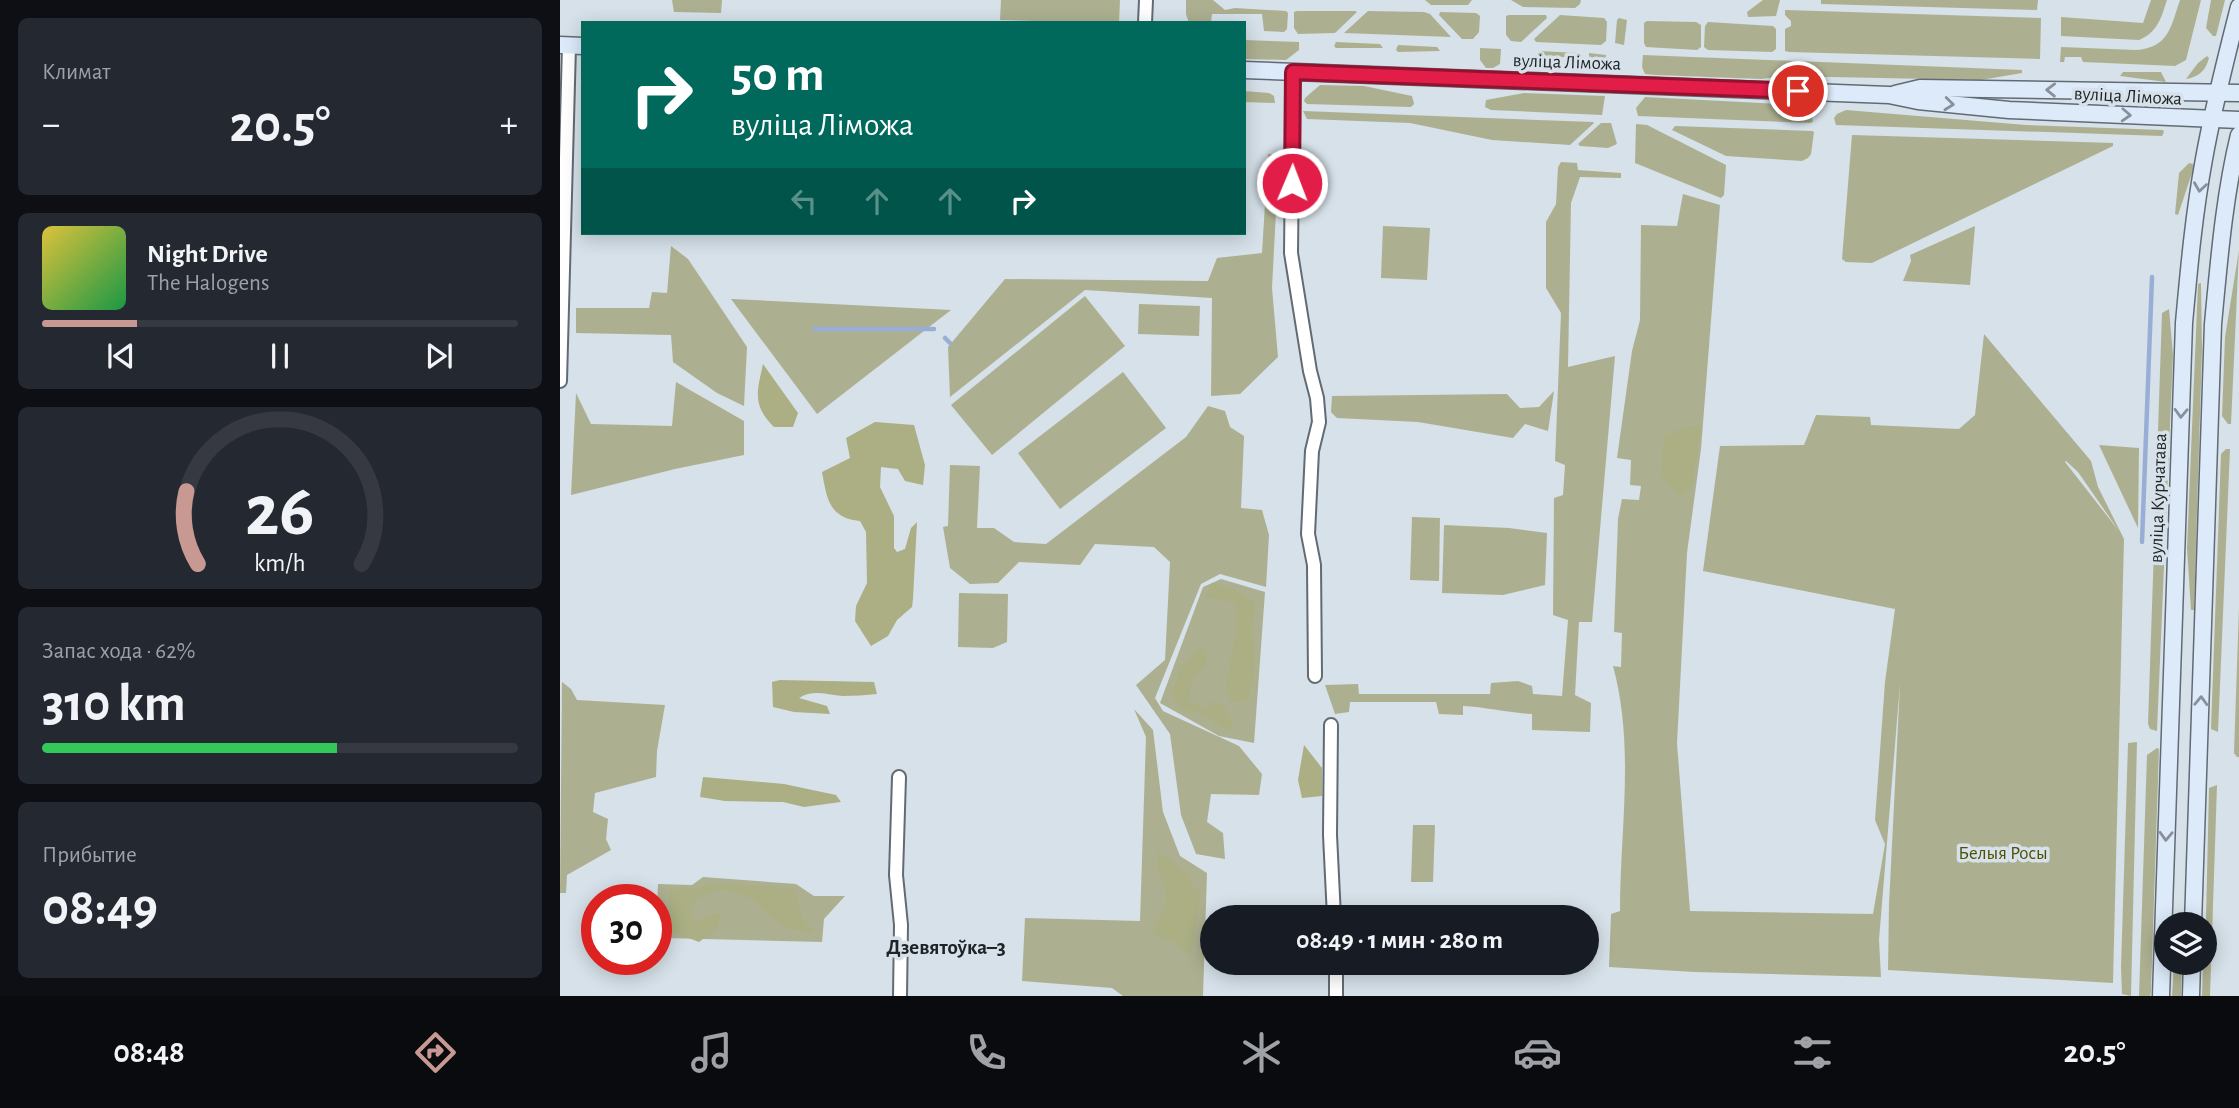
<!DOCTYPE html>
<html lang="ru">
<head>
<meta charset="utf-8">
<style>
  body { margin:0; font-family:"Alegreya Sans",sans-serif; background:#242831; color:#f1f3f6; height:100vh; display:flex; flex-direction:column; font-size:26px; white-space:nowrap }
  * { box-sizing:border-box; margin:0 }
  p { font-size:23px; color:#9ea1a6 }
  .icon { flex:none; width:38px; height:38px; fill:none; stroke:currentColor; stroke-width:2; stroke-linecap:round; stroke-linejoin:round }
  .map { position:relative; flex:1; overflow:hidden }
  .side { display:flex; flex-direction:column; gap:18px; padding:18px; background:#0d0f14; width:560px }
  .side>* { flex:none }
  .top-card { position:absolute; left:21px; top:21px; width:665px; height:214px; border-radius:0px; box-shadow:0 4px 18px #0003; background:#00695c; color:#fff; overflow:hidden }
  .buttons { position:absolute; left:1594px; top:912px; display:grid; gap:14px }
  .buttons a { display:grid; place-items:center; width:63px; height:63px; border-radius:50%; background:#171b24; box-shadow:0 4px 18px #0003; font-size:35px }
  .speed { position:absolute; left:21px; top:884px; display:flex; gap:14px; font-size:35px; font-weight:700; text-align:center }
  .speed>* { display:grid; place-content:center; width:91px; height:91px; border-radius:50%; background:#171b24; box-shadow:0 4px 18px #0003; line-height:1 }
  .speed .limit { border:10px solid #d22; background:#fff; color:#111 }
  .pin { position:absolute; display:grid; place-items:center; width:60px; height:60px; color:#fff; margin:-30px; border:4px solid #fff; border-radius:50%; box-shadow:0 2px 7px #0007 }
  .me { position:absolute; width:77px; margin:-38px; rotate:1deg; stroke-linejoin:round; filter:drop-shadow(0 0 5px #0008) }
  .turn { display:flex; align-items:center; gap:24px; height:147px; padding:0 35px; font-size:32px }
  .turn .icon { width:91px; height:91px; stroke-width:2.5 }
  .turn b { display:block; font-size:49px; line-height:60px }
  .lanes { display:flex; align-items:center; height:66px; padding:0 35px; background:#0003; justify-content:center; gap:35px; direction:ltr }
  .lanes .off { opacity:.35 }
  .big { font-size:52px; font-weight:600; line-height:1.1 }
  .side .widget { flex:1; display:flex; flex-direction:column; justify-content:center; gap:10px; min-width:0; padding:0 24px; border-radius:10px; background:#242831 }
  .side .dial { align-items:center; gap:0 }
  .dial svg { height:182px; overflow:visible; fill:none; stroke:#363941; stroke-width:7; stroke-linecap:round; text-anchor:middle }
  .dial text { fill:#f1f3f6; stroke:none }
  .song { display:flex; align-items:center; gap:21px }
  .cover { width:84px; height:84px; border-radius:10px; background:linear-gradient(135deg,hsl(50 70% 55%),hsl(140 70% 35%)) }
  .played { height:7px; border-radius:4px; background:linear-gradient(90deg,#c89993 20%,#363941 20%) }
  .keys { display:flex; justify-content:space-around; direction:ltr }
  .heat { display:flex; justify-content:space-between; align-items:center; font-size:38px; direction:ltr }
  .charge { height:10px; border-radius:5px; background:linear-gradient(90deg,#34c759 62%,#363941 0) }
  .trip { position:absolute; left:640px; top:905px; width:399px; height:70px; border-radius:35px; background:#171b24; box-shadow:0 4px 18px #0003; font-weight:600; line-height:70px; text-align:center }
  .menu { display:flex; height:112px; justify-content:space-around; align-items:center; background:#090b0e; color:#9ea1a6 }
  .menu .icon { width:49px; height:49px }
  .menu .on { color:#c89993 }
  .menu b { font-size:32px; color:#f1f3f6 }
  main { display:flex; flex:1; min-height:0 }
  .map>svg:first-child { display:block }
</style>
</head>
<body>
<main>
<section class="side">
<div class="widget"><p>Климат</p>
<div class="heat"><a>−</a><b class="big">20.5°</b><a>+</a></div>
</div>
<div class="widget">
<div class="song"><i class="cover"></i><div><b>Night Drive</b><p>The Halogens</p></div></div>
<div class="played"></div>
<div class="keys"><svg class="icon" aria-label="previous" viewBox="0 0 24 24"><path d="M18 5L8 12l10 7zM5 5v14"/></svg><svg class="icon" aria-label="pause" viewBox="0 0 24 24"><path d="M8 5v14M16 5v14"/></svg><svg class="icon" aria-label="next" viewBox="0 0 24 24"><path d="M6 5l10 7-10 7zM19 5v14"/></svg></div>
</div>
<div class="widget dial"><svg viewBox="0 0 100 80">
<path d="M14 69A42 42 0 1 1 86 69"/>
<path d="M14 69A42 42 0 0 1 9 37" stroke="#c89993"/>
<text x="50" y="56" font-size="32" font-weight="700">26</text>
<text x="50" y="72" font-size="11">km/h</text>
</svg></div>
<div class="widget"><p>Запас хода · 62%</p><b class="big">310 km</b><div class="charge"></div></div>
<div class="widget"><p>Прибытие</p><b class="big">08:49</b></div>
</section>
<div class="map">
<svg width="1679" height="996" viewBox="0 0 1679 996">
  <rect width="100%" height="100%" fill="#d6e1e9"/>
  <g fill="#adb090" fill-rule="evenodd">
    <path d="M112,0h50l-1,13 -47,-1z"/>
    <path d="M441,0h119l-1,23 -119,-3z"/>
    <path d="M626,0h27l12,10 10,-2 51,3 2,2 -1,16 -3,3 -20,-1 -2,-17h-50l-1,9h-22l-3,-9z"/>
    <path d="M865,0h47l-4,5h-37z"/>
    <path d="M951,0h70l-1,4 -5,4 -52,-1z"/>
    <path d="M1203,0h17l-4,16 -28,1 -1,-5z"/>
    <path d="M1261,0h217l-1,10 -216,-6z"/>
    <path d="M1591,0h16c-6,18 -9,32 -28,40l-78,-4v-19l82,6z"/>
    <path d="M1620,0h21l-15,60 -11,6 -92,-4 -2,-5h-16l-1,5h-4l1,-15 75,3c33,-2 35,-24 44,-50z"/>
    <path d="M1651,0h14l-9,36h-3l-7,-8z"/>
    <path d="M1225,10l256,8 -1,41 -251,-7 -4,-1v-22l6,-3v-5l-6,-6z"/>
    <path d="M737,11h58l2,1 -22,21 -37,1 -4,-6v-16z"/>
    <path d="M808,11l56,1 6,2 21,23 -107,-4z"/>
    <path d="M880,12l36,1 4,3 -1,16 -6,7h-11l-23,-24z"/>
    <path d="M949,15h37l1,3 -26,24 -10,-1 -5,-6v-19z"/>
    <path d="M1000,15l44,3 3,4 -1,19 -5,4 -65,-3 -2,-3z"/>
    <path d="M1059,18l8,2 -3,25 -9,-2 2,-23z"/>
    <path d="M1087,21l49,1 5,3v22l-4,3 -51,-3 -2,-4v-20z"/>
    <path d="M1148,22l65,4 3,3v20l-4,3 -64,-2 -4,-3 1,-21z"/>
    <path d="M684,40l55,2v8l-13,10 -42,-1z"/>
    <path d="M776,42l44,2 3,4h-47l-2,-2z"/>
    <path d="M838,45l39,2 3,4 -42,1 -2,-2z"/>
    <path d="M920,48l21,1 -1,15 -7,4h-7l-6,-8z"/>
    <path d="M979,51l39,2 3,1v3h-42l-2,-1z"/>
    <path d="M1029,53l17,2 -2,17h-9l-6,-5z"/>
    <path d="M1083,55l379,15v3l-41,7 -200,-4 -19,3 -106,-4 -11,-1 -3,-7z"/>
    <path d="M1647,56l2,2c-3,12 -10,19 -23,21l12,-16z"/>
    <path d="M1563,72h38l5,10 -46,-6z"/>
    <path d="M760,85l44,1 48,10 2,8 -3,3 -104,-3 -3,-3 1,-3z"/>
    <path d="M684,91l25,2 5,3 1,7 -31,-1z"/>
    <path d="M964,93l81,3 -3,19 -111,-5 -6,-3 1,-7z"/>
    <path d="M1085,97l157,8 8,6 3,10 -2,2 -173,-7 -2,-8z"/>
    <path d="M1286,110l180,15 137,5 1,2 -2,4 -326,-11 -2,-7 3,-4z"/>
    <path d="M743,111l290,11 1,1 -24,22 -78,-5 -82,-17 -103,-4z"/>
    <path d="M1041,123h10l6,21 -9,4 -28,-2 -2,-2z"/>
    <path d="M1076,124l11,1 79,40 -2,30 -3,3 -86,-35z"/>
    <path d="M1115,126l137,5 2,1 -3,22 -3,4 -6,3 -76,-5 -54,-26z"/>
    <path d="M1292,135l261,8v3l-241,117 -26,-1 -4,-3z"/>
    <path d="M708,154l11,1 -7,133 6,69 -38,37 -29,2 1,-98 -127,-8 -135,107 -2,-50 57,-68 203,2 9,-23 45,-5z"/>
    <path d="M1001,162l16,1 1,7 43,3v5l-41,-1 -9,26 -3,164 47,-11 -23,266h-13l-4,73 16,8 -1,29 -58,-2v-16c-23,-1 -46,-7 -69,-8v9l-24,-1 -3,-12h-86l-1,10 -14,2 -10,-29 33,-1 1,10h131l1,-11 27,-2 14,5 1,8 29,2 6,-76 -15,-5 1,-117 9,-3 2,-30 -10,-4 6,-148 -15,-25v-66l10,-18 2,-37z"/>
    <path d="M1629,163l4,1 1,3 -16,48 -3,-1 4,-41z"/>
    <path d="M1123,194l37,11 -19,244 -14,104 -10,190 13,168 183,3 12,-70 -10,-24 10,-138 10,-73 -192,-38 17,-125 84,-1 12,-30 54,2 1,8 88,4 16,-14 9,-81 107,127 7,26 26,52 -11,444 -225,-13 1,-65 11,-221 -21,256 2,37 -186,-5 -86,-5 2,-53 9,-3c0,-82 15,-164 -7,-245l8,1 1,-34 -8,-1 4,-113 4,-20 17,1 2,-14 -11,-1 1,-25 -14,-2 15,-107 8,-31 1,-95 36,1zM1506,461l12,11 41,59 -54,-69z"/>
    <path d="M823,226l47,2 -3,52 -46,-2z"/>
    <path d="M1415,226l-5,59 -67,-4 8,-20 -1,-6z"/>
    <path d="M111,246l17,13 59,88 -3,59 -27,-13 -44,-31 -2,-27 -95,-2v-25h73l3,-16 15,1z"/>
    <path d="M1679,250l-8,174h-3l-6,-8 3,-79z"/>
    <path d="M1641,283l1,66 -8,261h-3l-4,-62 11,-264z"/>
    <path d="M525,296l40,50 -133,109 -41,-50z"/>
    <path d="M171,299h1l219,11 -134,104z"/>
    <path d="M579,304l61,2 -1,30 -61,-2z"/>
    <path d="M1609,309l4,46 -16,376 -7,-2 -2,-5 14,-411z"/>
    <path d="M563,372l43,56 -106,81 -42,-56z"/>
    <path d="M116,382l68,39v34l-69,14 -104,26 5,-102 15,31 81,2z"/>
    <path d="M994,391l-6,40 -23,-7 -12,14 -95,-16 -81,-4 -6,-6 1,-16 175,-2 13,14 19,-1z"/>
    <path d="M648,406l17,5 5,16 14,9 -3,72 21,2 7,25 -3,52 -46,-13 -19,10 -46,114 8,13 76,35 23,28 -3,21 -48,-1 -4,28 16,11 2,26 -29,-5 -15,-39 -11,-81 -34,-49 29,-25 5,-98 -16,-15 -59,-3 -15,21 -61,-3 -21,21 -28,1 -20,-16 -7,-41 5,-1 2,-61 30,1 -3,62h17l20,14 32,2 140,-107z"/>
    <path d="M1539,445l40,3 -1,80z"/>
    <path d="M1666,449h4l-12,283 -7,-3 10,-275z"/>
    <path d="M852,517l28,1 -1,63 -29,-1z"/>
    <path d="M884,525l65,3 38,5 -2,52 -42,10 -61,-2z"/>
    <path d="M661,579l44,13 -11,151 -35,-7 -59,-33 43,-116z"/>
    <path d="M399,593l49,1 -1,48 -14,6 -35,-1z"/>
    <path d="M1679,607v150h-2l-3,-4z"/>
    <path d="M2,682l9,7 6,11 88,5 -8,46 -1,26 -61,16 -2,19 15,7 -2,20 5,11 -44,25 -1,18h-6z"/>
    <path d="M574,709l19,21 10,82 17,44 27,17 -4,123h-80l-11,-8 -90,-7 3,-63 115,3 6,-184z"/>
    <path d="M1577,742l-6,254 -9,-2 -1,-27 7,-224z"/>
    <path d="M1597,748l2,1 -8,243 -1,4h-11l8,-241z"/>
    <path d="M1657,785l-7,211h-8l1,-33 2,-1 4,-174z"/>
    <path d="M853,825h22l-2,57h-22z"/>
    <path d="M143,877l93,7 18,12h31l-21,23 -2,23 -158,-4 -7,-32 1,-22 34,1z"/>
    <path d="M1614,963h8l-1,33h-9z"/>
  </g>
  <g fill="#abaf83">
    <path d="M203,364l35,49 -5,14h-19c-22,-22 -17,-35 -11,-63z"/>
    <path d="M315,422l39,3 11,40 -2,20 -18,-4 -7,-12 -17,-2 -1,20 14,29v32l3,4 8,-3 6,-21 6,-6 -4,77 -1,8 -15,13 -9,16 -17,10 -16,-25 1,-15 11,-23 -1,-51 -6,-11c-31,-3 -33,-22 -38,-49l28,-14 -4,-20z"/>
    <path d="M1127,426l14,1 -9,60 -12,9 -19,-21 3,-39z"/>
    <path d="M652,583l20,6 23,13 -3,31 3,20 -2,25 -5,22 -16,2 -6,-14 11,-61 -2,-24 -19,-5h-11z"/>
    <path d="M643,647l4,17 -13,11 -6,25 19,9 7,-8 9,4 10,17 -4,8c-17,-4 -13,-10 -23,-15 -21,-9 -25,4 -34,-24l11,-27z"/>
    <path d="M220,680l94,2 3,12c-11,1 -23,2 -34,2 -17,-1 -29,-7 -44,2l28,8 3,8 -36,-2 -21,-5 -1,-25z"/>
    <path d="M744,745l18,23v28l-20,2 -4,-18z"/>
    <path d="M143,777l81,7 52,11 5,7 -37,5 -21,-5 -58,-1 -25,-4z"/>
    <path d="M597,851l29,20 8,17 7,3 -10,64 -15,-12 -24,-9 14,-31v-11l-9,-24z"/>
    <path d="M149,883l74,4 12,3 7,28 13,14 -22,-2 -22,-12 -20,-20 -30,-9 -25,10 -6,11 6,11 17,-7h7l-2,14 -19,14 -26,-10 -4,-22v-21l30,-1z"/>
  </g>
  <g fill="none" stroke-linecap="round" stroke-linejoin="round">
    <g stroke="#98aed5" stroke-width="4.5">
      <path d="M254,329h120"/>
      <path d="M385,338l5,5"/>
      <path d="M1582,542l10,-265"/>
    </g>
    <g stroke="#626b73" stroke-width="16">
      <g id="street">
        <path d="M585,23l1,-23"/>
        <path d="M733,72l-2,181 19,118 7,27 2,24 -7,29 -4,83 6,31 1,111"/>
        <path d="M0,381l9,-335"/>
        <path d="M771,725l-1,110 4,82"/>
        <path d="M339,777l-3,98 5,50 -1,71"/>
        <path d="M776,996v-34"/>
      </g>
    </g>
    <g stroke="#626b73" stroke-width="19">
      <g id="secondary">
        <path d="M0,45l23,1"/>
        <path d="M684,70l645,25 29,6 91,9 230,10"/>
        <path d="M1335,94l25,-6 319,5"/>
        <path d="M1633,924l20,-600c6,-63 11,-127 26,-189"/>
        <path d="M1601,996l23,-673c5,-55 10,-110 20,-164 9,-51 22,-101 35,-152"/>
        <path d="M1631,996l1,-34"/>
      </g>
    </g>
    <use href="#street" stroke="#fff" stroke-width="12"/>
    <use href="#secondary" stroke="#dceafa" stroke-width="16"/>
  </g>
  <defs><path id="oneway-chevron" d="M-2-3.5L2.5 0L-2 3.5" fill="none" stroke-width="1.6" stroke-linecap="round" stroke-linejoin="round" transform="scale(1.75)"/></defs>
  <g stroke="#87909b">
    <use href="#oneway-chevron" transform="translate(1491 90) rotate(-179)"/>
    <use href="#oneway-chevron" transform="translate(1389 104) rotate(6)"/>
    <use href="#oneway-chevron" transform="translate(1566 115) rotate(3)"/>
    <use href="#oneway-chevron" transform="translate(1640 187) rotate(98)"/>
    <use href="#oneway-chevron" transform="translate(1621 413) rotate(92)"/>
    <use href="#oneway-chevron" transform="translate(1641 701) rotate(-88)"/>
    <use href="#oneway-chevron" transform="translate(1606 836) rotate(92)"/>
  </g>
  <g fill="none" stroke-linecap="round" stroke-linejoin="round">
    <g stroke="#92132f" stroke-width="18">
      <path id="route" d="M732,183l1,-111 505,19"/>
    </g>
    <use href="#route" stroke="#e11d48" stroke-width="12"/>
  </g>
  <g text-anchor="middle" stroke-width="7" stroke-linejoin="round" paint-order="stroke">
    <g font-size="19" fill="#1f2326" stroke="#d6e1e9">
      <text transform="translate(1007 61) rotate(2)" y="7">вуліца Ліможа</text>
      <text transform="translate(1568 95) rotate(3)" y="7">вуліца Ліможа</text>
      <text transform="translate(1597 498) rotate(-88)" y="7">вуліца Курчатава</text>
    </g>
    <g font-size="19" fill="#4e5103" stroke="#d6e1e9">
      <text x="1443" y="859">Белыя Росы</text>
    </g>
    <g font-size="21" font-weight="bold" fill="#1f2326" stroke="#d6e1e9">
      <text x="386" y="954">Дзевятоўка–3</text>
    </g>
  </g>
</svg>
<div class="buttons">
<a><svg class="icon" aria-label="layers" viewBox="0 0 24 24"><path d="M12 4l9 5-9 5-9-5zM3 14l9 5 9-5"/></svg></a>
</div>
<div class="speed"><div class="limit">30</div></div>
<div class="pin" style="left:1238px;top:91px;background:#d93025"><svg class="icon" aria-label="arrive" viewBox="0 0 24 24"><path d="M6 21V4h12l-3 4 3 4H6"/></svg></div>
<svg class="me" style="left:732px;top:183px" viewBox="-20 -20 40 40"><circle r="17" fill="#e11d48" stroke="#fff" stroke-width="3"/><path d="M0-11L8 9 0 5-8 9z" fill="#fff"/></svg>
<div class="trip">08:49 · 1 мин · 280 m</div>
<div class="top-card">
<div class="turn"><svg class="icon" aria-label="right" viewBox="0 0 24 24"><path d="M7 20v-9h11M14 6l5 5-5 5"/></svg><div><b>50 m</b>вуліца Ліможа</div></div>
<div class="lanes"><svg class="icon off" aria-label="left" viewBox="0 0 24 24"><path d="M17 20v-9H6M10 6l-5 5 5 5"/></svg><svg class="icon off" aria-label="ahead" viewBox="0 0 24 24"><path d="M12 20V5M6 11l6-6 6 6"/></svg><svg class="icon off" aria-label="ahead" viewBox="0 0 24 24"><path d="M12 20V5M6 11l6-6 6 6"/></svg><svg class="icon" aria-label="right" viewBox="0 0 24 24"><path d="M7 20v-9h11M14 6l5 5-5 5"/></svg></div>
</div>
</div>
</main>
<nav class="menu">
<b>08:48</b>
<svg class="icon on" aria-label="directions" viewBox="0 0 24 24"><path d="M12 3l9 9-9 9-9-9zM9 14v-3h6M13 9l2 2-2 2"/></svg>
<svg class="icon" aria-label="music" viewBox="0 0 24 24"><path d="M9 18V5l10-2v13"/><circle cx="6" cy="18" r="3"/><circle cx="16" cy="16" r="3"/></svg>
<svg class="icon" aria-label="phone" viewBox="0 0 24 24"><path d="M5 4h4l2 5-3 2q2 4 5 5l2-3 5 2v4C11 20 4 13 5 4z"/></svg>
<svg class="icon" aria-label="climate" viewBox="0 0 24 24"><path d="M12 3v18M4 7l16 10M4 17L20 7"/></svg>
<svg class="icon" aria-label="car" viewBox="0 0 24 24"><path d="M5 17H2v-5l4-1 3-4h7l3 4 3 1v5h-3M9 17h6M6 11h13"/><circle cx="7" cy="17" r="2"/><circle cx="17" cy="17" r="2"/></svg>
<svg class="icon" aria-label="filters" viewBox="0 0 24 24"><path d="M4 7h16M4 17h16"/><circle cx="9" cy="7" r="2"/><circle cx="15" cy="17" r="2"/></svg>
<b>20.5°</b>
</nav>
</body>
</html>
